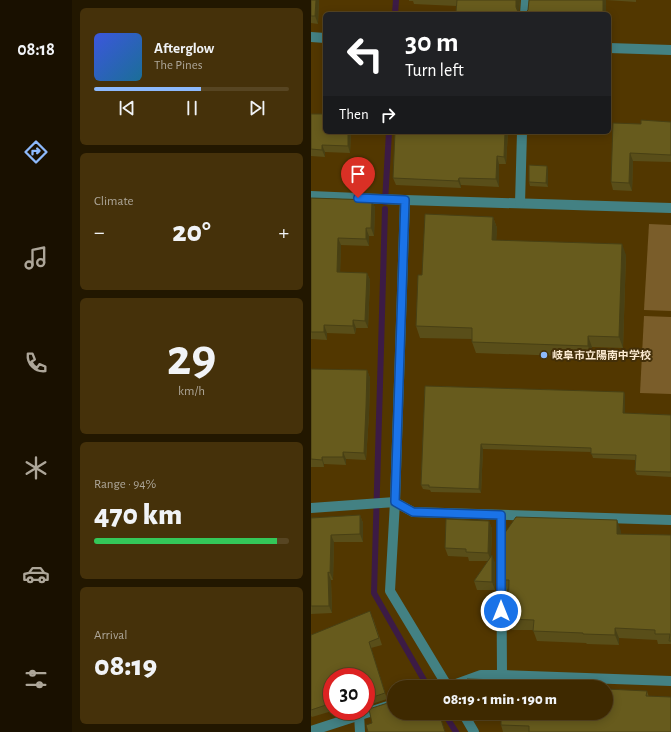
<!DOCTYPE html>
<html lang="en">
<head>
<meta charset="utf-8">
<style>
  body { margin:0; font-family:"Alegreya Sans","Noto Sans JP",sans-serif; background:#45310a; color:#f1f3f6; height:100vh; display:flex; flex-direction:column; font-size:15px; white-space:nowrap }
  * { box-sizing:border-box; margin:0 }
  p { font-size:13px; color:#ada699 }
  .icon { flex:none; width:22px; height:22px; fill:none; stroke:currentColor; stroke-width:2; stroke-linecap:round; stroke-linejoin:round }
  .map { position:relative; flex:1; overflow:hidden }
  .side { display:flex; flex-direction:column; gap:8px; padding:8px; background:#221700; width:239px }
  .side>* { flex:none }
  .hud { position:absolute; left:12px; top:12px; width:288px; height:122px; border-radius:6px; box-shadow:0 2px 10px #0003,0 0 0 1px #574522; background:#202124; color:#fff; overflow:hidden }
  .speed { position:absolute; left:12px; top:668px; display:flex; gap:8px; font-size:20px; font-weight:700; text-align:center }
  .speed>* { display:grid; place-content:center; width:52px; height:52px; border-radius:50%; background:#3e2900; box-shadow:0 2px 10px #0003,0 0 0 1px #574522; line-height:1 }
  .speed .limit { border:6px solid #d22; background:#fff; color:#111 }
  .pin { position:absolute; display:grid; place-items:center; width:34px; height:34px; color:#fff; margin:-41px -17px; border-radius:50% 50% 50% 0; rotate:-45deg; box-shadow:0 0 4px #0007 }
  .pin .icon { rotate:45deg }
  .me { position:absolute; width:44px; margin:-22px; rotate:0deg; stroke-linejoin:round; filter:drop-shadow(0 0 3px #0008) }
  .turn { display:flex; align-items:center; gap:14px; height:84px; padding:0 16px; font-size:18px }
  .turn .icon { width:52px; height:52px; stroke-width:2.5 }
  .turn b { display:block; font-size:28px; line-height:34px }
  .then { display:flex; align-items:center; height:38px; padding:0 16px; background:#0003; gap:8px; font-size:15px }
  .big { font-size:30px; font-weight:800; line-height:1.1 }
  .side .card { flex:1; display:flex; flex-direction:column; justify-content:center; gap:6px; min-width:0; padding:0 14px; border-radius:6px; background:#45310a }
  .side .dial { align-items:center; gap:0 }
  .dial b { font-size:52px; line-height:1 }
  .song { display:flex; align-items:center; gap:12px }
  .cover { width:48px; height:48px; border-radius:6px; background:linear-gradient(135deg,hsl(230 70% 55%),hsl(200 70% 35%)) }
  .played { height:4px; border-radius:2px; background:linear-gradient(90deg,#8db9fc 55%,#574522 55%) }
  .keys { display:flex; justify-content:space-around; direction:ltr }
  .heat { display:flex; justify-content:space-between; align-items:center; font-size:22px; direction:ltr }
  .charge { height:6px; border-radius:3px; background:linear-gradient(90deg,#34c759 94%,#574522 0) }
  .trip { position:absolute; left:76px; top:680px; width:226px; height:40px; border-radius:20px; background:#3e2900; box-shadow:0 2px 10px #0003,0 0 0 1px #574522; font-weight:800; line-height:40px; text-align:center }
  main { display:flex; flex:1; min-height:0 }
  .tabs { display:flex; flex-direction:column; width:72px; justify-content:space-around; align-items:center; background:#191000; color:#ada699 }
  .tabs .icon { width:28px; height:28px }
  .tabs .selected { color:#8db9fc }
  .tabs b { font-size:18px; color:#f1f3f6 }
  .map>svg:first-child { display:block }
</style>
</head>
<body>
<main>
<nav class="tabs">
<b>08:18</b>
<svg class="icon selected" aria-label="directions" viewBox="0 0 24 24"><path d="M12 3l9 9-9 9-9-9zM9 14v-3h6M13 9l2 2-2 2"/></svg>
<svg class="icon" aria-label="music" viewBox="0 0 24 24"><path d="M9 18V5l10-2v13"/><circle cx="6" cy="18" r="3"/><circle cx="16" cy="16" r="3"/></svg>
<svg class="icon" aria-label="phone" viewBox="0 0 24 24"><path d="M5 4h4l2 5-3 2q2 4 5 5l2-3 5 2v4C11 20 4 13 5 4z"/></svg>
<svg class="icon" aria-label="climate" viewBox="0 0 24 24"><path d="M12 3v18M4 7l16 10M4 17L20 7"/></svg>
<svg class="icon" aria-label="car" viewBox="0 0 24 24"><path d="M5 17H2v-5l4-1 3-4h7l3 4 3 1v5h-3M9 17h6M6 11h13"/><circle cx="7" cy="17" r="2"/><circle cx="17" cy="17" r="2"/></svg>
<svg class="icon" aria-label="filters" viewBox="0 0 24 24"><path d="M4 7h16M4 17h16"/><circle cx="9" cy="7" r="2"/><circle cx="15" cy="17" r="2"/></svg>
</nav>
<section class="side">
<div class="card">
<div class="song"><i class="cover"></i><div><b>Afterglow</b><p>The Pines</p></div></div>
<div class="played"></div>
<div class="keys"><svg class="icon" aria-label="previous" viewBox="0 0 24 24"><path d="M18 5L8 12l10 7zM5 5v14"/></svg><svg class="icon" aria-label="pause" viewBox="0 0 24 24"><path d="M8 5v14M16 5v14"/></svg><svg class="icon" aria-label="next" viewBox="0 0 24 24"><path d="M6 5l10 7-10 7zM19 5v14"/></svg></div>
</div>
<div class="card"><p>Climate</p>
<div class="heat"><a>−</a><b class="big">20°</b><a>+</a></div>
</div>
<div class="card dial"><b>29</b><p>km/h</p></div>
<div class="card"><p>Range · 94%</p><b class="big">470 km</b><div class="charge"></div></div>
<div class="card"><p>Arrival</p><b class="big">08:19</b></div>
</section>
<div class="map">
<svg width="360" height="732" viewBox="0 0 360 732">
  <rect width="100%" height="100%" fill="#523700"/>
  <g fill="#7a5d2a">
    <path d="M338,224l22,1v86l-27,-1z"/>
    <path d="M333,316l27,1v77l-31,-1z"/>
  </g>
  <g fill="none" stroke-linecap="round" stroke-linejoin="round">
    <g stroke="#3c1b45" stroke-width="6">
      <path d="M84,14l1,-14"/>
      <path d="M74,202l4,-70"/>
      <path d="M74,209l-11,384 54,94"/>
      <path d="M133,713l12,19"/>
    </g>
    <g stroke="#438183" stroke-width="10">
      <path d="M214,14l1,-14"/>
      <path d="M0,37l14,1"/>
      <path d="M298,48l62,2"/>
      <path d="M0,196l94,4 266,8"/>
      <path d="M94,200l-10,302 18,10 258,8"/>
      <path d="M209,203l2,-71"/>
      <path d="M0,508l84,-6 -5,89 58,96"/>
      <path d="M190,515l1,160"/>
      <path d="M137,687l33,-12h21l169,6"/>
      <path d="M152,713l11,19"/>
      <path d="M48,714l1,18"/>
      <path d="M0,731l83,-27"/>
    </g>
  </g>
  <g fill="#594e19">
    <path d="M0,0h8l-1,24 -7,-1z"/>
    <path d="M98,0h111l-1,12 3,1 4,-1 2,-2 1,-10h107v2l-30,-2v14h-149l-1,-2v-6l-42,-2 -1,-3h-4z"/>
    <path d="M0,114l14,18h26l-1,21 -25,-1v5l-14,-1z"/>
    <path d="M360,122v40l-38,-1 -1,30 -19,-1 -2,-8 30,-58z"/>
    <path d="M84,132h113l-2,32h-7v23l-38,-2v3l-65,-3 -3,-7z"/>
    <path d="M237,170v17l-18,-1 -1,-4z"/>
    <path d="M0,198l61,2 3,8 -1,28h-5v10l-28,-1 -1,27 27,1 3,7 -2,48h-12l-1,6 -28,-1v7l-16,-1z"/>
    <path d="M182,217l4,11 -1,12 130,15 -3,93 -31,-1v10l-116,-4 -4,-11v-3l-52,-1 -4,-12 6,-51z"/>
    <path d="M0,369l56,1 3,8 -1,37 -3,45 -20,-1v6l-22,-1v3h-13z"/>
    <path d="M114,386l199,6 1,5v16l46,2v62l-34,-2 -2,-4v-11l-42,-2 -2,-6 -108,-3 -2,44 -50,-1 -1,-2 -7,-1 -2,-4z"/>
    <path d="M49,515l3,8v19h-29l-1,38h-2l1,33 -21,1v-96z"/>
    <path d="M178,521l3,8 -1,27 4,7v27h-18l-3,-9 14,-20h-19l-1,-4 -20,-1 -3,-8z"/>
    <path d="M310,531v3l50,1v110v-1h-13l-1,-4 -38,-2v7l-32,-1 -1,-1 -49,-2 -4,-11h-21l-4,-11 1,-28h-1l-4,-11z"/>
    <path d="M62,618l9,27 -11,3 16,51 -18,6 -2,-7 -1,1v-22h-34v34l-20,6v-1l-1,1v-82z"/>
    <path d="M336,691l2,6 22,35h-168l-2,-7v-4l-27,-1 -3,-7h135z"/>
  </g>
  <g fill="#484014">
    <path d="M5,0h3l-1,24 -3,-8z"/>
    <path d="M205,0h4l-1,14 -3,-7z"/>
    <rect x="292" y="0" width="3" height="14"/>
    <path d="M37,132h3l-1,21 -2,-7z"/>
    <path d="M194,132h3l-2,32 -2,-7z"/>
    <path d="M11,145l3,7v5l-3,-7z"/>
    <path d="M319,153l3,8 -1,30 -3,-8z"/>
    <path d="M186,156l2,8v23l-3,-8z"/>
    <path d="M236,166l1,4v17l-2,-4z"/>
    <path d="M148,178l2,7v3l-3,-7z"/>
    <path d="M61,200l3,8 -1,28 -3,-8z"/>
    <path d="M182,217l4,11 -1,23 -4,-11z"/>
    <path d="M55,228l3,8v10l-3,-7z"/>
    <path d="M27,238l3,7 -1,34 -3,-7z"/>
    <path d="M311,244l4,11 -3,93 -4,-11z"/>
    <path d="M56,273l3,7 -2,48 -3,-7z"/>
    <path d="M42,320l3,8 -1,6 -2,-8z"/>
    <path d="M13,325l3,8v7l-3,-8z"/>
    <path d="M277,336l4,11v10l-4,-11z"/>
    <path d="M56,370l3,8 -1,37 -3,45 -2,-7z"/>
    <path d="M313,392l1,5v21l-2,-5z"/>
    <path d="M170,444l2,5 -2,44 -2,-4z"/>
    <path d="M32,452l3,7v6l-3,-8z"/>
    <path d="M11,457l2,7v3l-2,-7z"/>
    <path d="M49,515l3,8v19l-3,-8z"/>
    <path d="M306,520l4,11 -1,13 -3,-10z"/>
    <path d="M178,521l3,8 -1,32 -3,-8z"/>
    <path d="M20,535l3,7 -1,38 -3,-7z"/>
    <path d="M181,555l3,8v27l-3,-8z"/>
    <path d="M17,572l3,8 1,33 -3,-7z"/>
    <path d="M304,628l4,10v7l-4,-10z"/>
  </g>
  <g fill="#675b1d" stroke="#484014">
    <path d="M0,0h5l-1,16h-4z"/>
    <path d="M146,0h59v7l2,5 4,1 4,-1 2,-2 1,-10h74v14h-137v-2h-10z"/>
    <path d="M0,114h14v18h23v14l-26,-1v5l-11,-1z"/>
    <path d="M330,120l30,2v33l-41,-2 -1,30 -18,-1 2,-59 28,1z"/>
    <path d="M84,132h110l-1,25 -7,-1 -1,23 -37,-1 -1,3 -65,-3z"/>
    <path d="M218,165l18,1 -1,17 -17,-1z"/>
    <path d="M0,198l61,2 -1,28h-5v11l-28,-1 -1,34 30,1 -2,48 -12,-1v6l-29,-1v7h-13z"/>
    <path d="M114,214l68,3 -1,23 130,4 -3,93 -31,-1v10l-116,-4v-14l-56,-2 2,-51h4z"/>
    <path d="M0,369l56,1 -1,37 -2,46 -21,-1v5h-21v3l-11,-1z"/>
    <path d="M114,386l199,6 -1,21 48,2v57l-36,-1 1,-16 -45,-1v-6l-110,-4 -2,45 -50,-2v-2h-8z"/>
    <path d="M49,515v19l-29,1 -1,38 -2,-1 1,34h-18v-88z"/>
    <path d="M205,517l101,3v14l54,1v106h-2l1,-7h-15v-4l-40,-2v7l-32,-1v-1l-50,-2 1,-11 -26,-1 1,-39h-5v-46z"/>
    <path d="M135,519l43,2 -1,32 -22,-1v-3l-21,-1z"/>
    <path d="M181,555v27l-18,-1z"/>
    <path d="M59,611l9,27 -10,4 16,51 -18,6 -1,-3v-19h-34v26l-21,7v-75z"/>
    <path d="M156,679l62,2v6h-62z"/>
    <path d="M295,689l41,2 -1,5 25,1v35h-142v-6l-28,-1v-12h105z"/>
    <path d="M83,701v12h45l6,19h-77l-2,-7 6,-2 -3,-14z"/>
  </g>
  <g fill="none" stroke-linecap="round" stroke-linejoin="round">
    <g stroke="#114b97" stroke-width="10">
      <path id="route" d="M47,198l47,2 -10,302 18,10 88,3v96"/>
    </g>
    <use href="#route" stroke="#1a73e8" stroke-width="7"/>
  </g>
  <circle fill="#8db9fc" stroke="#432f08" stroke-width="1.5" cx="233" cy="355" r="4"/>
  <g text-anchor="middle" stroke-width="4" stroke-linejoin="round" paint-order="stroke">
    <g font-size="11" font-weight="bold" fill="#fcebd2" stroke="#432f08" text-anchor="start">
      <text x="241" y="359">岐阜市立陽南中学校</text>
    </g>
  </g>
</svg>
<div class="speed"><div class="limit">30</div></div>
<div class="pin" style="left:47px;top:198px;background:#d93025"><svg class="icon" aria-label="arrive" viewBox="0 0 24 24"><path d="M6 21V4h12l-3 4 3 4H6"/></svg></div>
<svg class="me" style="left:190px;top:611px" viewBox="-20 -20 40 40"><circle r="17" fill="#1a73e8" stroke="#fff" stroke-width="3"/><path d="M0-11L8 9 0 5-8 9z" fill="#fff"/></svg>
<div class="trip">08:19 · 1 min · 190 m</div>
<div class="hud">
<div class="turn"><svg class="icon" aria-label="left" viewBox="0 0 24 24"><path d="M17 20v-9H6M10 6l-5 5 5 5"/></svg><div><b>30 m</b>Turn left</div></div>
<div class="then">Then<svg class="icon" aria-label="right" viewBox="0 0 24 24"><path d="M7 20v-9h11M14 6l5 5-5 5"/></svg></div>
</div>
</div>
</main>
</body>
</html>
